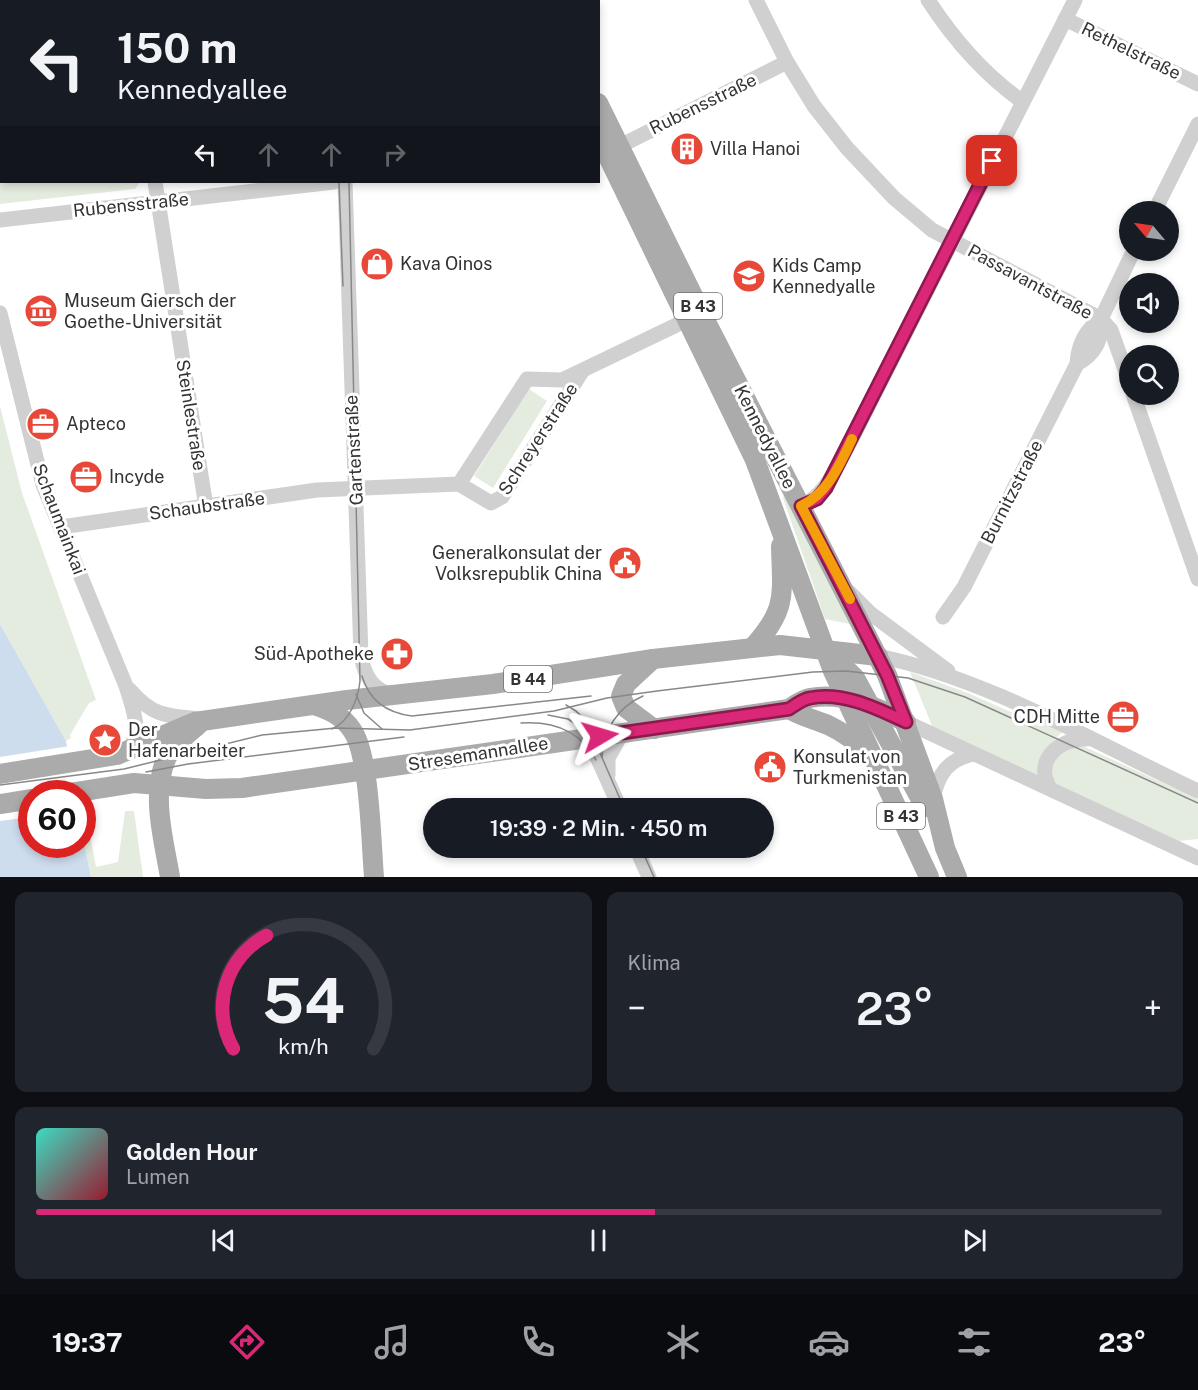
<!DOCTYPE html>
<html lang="de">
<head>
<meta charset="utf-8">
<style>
  body { margin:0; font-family:"Public Sans",sans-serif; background:#20242c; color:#f1f3f6; height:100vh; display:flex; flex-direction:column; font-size:22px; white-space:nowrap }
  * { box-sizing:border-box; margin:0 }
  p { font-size:20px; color:#9ea1a6 }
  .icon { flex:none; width:33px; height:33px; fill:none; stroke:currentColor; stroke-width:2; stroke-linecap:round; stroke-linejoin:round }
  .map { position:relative; height:877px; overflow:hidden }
  .sheet { display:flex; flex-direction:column; gap:15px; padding:15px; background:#0d0f14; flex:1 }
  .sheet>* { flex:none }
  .banner { position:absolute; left:0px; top:0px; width:600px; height:183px; box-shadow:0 3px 9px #0003; background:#171b24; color:#f1f3f6; overflow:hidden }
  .needle { width:39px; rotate:299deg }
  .tools { position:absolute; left:1119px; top:201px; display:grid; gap:12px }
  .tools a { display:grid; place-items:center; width:60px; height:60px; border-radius:50%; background:#171b24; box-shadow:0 3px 9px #0003; font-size:30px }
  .speed { position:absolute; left:18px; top:780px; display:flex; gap:12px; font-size:30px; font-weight:700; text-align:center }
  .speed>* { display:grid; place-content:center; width:78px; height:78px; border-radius:50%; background:#171b24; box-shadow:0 3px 9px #0003; line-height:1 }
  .speed .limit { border:9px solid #d22; background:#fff; color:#111 }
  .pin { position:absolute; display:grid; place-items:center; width:51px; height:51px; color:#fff; margin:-26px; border-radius:12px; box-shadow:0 3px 9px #0006 }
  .me { position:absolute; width:66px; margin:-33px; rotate:83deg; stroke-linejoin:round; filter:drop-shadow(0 0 4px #0008) }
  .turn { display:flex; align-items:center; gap:21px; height:126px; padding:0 18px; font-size:27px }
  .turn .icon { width:78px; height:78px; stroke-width:2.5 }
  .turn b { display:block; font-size:42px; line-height:51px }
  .lanes { display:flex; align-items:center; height:57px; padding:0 18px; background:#0003; justify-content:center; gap:30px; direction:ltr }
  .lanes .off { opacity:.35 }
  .big { font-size:45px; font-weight:600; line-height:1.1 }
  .sheet .widget { flex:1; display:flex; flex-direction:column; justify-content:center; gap:9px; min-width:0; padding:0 21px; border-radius:12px; background:#20242c }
  .sheet .dial { align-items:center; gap:0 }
  .dial svg { height:156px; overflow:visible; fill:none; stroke:#363941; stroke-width:7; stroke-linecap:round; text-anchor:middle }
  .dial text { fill:#f1f3f6; stroke:none }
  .song { display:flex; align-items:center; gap:18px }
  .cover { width:72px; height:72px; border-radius:9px; background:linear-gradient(135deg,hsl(170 70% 55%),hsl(350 70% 35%)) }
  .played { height:6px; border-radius:3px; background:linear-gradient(90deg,#db2777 55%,#363941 55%) }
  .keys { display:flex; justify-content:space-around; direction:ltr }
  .heat { display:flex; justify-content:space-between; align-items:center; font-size:33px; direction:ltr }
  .sheet .tiles { flex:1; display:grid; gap:15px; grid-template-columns:1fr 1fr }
  .widget:last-child { grid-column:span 2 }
  .trip { position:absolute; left:423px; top:798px; width:351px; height:60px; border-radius:30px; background:#171b24; box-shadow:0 3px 9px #0003; font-weight:600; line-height:60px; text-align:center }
  .tab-bar { display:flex; height:96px; justify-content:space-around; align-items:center; background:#090b0e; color:#9ea1a6 }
  .tab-bar .icon { width:42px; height:42px }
  .tab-bar .selected { color:#db2777 }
  .tab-bar b { font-size:27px; color:#f1f3f6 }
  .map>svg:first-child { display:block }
</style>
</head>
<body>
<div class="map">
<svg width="1198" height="877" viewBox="0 0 1198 877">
  <rect width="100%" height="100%" fill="#fff"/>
  <g fill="#e4ecdf">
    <path d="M0,0l116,1 -114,1v180h138l-5,7 -135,15z"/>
    <path d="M529,389l18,12 -54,87 -19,-12z"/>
    <path d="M0,406l22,87 74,207 -7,3 -19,32 1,3 -5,3 -66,-117z"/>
    <path d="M784,495l71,130 -30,-6 -42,-121z"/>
    <path d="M910,672l58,21 56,25 40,12 -15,16 -9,34 -105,-47z"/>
    <path d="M1070,746l15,1 113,52v40l-20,2 -117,-52 -10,-13 1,-17z"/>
    <path d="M125,811h9l9,66h-52l-8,-39 -1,-26h4l10,55 22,-5z"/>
  </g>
  <path fill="#ceddee" d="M0,624l66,117 9,52 -43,1v50h50l1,-6 8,39h-91z"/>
  <path fill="#fff" d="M70,746l8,48h-46l-1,23 -31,4v-64z"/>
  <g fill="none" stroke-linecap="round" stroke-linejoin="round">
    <g stroke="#d0d0d0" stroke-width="15">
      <path d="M130,0v2"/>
      <path d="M341,0v2"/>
      <path d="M756,0l31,62 27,44 33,42 47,50 38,32 169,89 10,11 19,54"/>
      <path d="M928,0c26,40 55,74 95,102"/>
      <path d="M1065,19l133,65"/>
      <path d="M620,146l167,-84"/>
      <path d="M155,182l51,325"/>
      <path d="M345,182l16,473c3,20 11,35 32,40"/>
      <path d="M1154,212l44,-88"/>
      <path d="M0,220l334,-38"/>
      <path d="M0,313l43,172 83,201c6,21 20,51 -2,67"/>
      <path d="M1077,364c18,-10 26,-24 24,-45"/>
      <path d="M1133,394l65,185"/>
      <path d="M459,484l32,19 11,-6 81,-127"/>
      <path d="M801,506c25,-12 33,-34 46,-58l228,-448"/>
      <path d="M61,527l256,-37 142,-6 68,-105 35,1 127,-61"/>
      <path d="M848,591l22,22 78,58"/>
      <path d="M943,617l21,-30 113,-223c1,-19 8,-34 24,-45l33,-69"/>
      <path d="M878,656c111,23 217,87 320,135"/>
      <path d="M130,690c23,27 38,26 71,29"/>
      <path d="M906,722l292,136"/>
      <path d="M580,739l17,18 23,51"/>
      <path d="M608,775v-17l14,-25"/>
      <path d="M1050,788c-17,-28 10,-50 37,-49"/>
      <path d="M933,799c5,-25 15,-40 41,-45"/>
      <path d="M636,848l13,29"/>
    </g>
    <g stroke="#ababab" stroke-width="20">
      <path d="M532,0l1,2"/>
      <path d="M548,0l1,2"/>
      <path d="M598,103l104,211 185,361 46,124 12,49 12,29"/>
      <path d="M598,136l157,324 78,211 96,206"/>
      <path d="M754,646c34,-38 28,-53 27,-100"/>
      <path d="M825,649l30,29 70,129"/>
      <path d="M653,659l-27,25 -5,12 5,12 28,21"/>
      <path d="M314,705c15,5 29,11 38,25 18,25 19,113 22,147"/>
      <path d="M789,709c13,8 25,10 39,16 15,7 27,16 39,27"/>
      <path d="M0,774l117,-19 78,-33 152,-22 146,-16 160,-25 127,-14 98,11"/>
      <path d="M64,794l70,-11 72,6 36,-1 547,-79c6,-4 14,-10 21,-11 33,-7 68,10 96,24"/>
      <path d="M0,804l32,-5"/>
      <path d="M170,877c-6,-36 -20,-84 -3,-120 7,-13 21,-23 32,-33"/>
    </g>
    <g stroke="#888" stroke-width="1.5">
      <path d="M335,0v2"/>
      <path d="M346,0v2"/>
      <path d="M339,182l4,104"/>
      <path d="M362,676c7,24 25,37 50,40l179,-20"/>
      <path d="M356,694l8,19 18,16"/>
      <path d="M566,705l10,6 10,10 38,87"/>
      <path d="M548,715l20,4 20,13"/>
      <path d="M521,723c32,-2 59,7 75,37"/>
      <path d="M332,729c18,-8 26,-30 28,-48l-11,-499"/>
      <path d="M602,757c1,-27 16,-50 41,-61"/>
      <path d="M146,772l42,-8 216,-27"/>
      <path d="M0,785l124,-16 138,-34 74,-7 74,2 144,-19 53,-13 50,-7 156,-19 33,-1 62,7 57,19 233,106"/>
      <path d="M641,848l13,29"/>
    </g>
  </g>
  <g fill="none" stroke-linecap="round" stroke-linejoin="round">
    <g stroke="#8e194d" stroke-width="15">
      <path id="route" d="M600,736l189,-27c6,-4 14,-10 21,-11 33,-7 68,11 96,24l-19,-47 -86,-169 16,-7 9,-11 166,-327"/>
    </g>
    <use href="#route" stroke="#db2777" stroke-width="10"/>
    <path stroke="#f59e0b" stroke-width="10" d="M850,599l-49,-93c27,-13 38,-40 51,-67"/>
  </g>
  <defs>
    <g id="building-disc" transform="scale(1.725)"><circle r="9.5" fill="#e74838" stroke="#fff"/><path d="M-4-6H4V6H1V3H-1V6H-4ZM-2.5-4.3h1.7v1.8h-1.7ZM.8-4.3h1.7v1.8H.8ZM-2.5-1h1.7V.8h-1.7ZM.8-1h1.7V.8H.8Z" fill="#fff"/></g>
    <g id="shop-disc" transform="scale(1.725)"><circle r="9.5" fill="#e74838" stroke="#fff"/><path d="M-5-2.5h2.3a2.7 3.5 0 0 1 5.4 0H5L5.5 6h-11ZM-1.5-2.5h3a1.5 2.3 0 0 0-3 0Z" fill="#fff"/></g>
    <g id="school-disc" transform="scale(1.725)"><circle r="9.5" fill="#e74838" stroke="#fff"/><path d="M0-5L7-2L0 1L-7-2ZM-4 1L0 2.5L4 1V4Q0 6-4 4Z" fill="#fff"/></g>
    <g id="museum-disc" transform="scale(1.725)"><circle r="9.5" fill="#e74838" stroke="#fff"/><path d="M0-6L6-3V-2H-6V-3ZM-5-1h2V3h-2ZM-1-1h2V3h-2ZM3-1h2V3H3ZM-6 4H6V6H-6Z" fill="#fff"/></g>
    <g id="office-disc" transform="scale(1.725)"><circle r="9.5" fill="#e74838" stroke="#fff"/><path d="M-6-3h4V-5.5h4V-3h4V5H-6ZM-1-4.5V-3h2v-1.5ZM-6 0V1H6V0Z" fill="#fff"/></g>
    <g id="civic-disc" transform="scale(1.725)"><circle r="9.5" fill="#e74838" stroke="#fff"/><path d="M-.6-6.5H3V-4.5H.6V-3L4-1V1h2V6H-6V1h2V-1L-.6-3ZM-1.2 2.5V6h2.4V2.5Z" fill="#fff"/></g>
    <g id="pharmacy-disc" transform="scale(1.725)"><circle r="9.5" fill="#e74838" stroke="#fff"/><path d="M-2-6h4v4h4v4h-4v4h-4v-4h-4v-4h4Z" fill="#fff"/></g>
    <g id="sight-disc" transform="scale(1.725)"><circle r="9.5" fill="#e74838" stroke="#fff"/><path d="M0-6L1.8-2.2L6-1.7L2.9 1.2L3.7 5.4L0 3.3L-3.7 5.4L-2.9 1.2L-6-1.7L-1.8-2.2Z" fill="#fff"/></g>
  </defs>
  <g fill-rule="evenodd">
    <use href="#building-disc" x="687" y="149"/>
    <use href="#shop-disc" x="377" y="264"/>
    <use href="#school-disc" x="749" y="276"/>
    <use href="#museum-disc" x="41" y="311"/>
    <use href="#office-disc" x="43" y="424"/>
    <use href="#office-disc" x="86" y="477"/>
    <use href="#civic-disc" x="625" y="563"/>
    <use href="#pharmacy-disc" x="397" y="654"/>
    <use href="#office-disc" x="1123" y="717"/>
    <use href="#sight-disc" x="105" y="740"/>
    <use href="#civic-disc" x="770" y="767"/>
  </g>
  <g text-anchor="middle" stroke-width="6" stroke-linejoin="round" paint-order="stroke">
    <g fill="#fff" stroke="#707070" stroke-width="1.5">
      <rect x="674" y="293" width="48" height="26" rx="4.5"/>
      <rect x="504" y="666" width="48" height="26" rx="4.5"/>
      <rect x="877" y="803" width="48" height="26" rx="4.5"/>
    </g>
    <g font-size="16" font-weight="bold" fill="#333">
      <text x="698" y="312">B 43</text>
      <text x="528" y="685">B 44</text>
      <text x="901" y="822">B 43</text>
    </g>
    <g font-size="18" fill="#333" stroke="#fff">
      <text transform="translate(1131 51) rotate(26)" y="6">Rethelstraße</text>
      <text transform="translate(703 104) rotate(-26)" y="6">Rubensstraße</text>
      <text transform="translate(131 205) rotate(-6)" y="6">Rubensstraße</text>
      <text transform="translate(1030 282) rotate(28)" y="6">Passavantstraße</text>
      <text transform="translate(191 415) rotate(81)" y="6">Steinlestraße</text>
      <text transform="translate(765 437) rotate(63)" y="6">Kennedyallee</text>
      <text transform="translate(538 439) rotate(-57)" y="6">Schreyerstraße</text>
      <text transform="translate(354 450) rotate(-93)" y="6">Gartenstraße</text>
      <text transform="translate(1012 492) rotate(-63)" y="6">Burnitzstraße</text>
      <text transform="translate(207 506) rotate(-8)" y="6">Schaubstraße</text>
      <text transform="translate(59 519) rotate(69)" y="6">Schaumainkai</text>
      <text transform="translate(478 754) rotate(-9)" y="6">Stresemannallee</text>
    </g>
    <g font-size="18" fill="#333" stroke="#fff" text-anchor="start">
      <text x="710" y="155">Villa Hanoi</text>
      <text x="400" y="270">Kava Oinos</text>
      <text x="772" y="272">Kids Camp<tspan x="772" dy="21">Kennedyalle</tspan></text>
      <text x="64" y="307">Museum Giersch der<tspan x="64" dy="21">Goethe-Universität</tspan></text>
      <text x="66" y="430">Apteco</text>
      <text x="109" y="483">Incyde</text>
      <text x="602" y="559" text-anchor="end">Generalkonsulat der<tspan x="602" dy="21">Volksrepublik China</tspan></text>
      <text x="374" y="660" text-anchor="end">Süd-Apotheke</text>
      <text x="1100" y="723" text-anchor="end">CDH Mitte</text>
      <text x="128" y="736">Der<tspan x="128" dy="21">Hafenarbeiter</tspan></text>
      <text x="793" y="763">Konsulat von<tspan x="793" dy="21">Turkmenistan</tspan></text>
    </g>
  </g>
</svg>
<div class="tools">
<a><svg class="needle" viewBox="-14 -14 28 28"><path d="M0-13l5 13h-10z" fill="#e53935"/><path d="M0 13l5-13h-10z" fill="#9ea1a6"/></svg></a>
<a><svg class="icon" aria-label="sound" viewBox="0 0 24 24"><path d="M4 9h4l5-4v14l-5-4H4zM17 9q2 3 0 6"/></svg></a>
<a><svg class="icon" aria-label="search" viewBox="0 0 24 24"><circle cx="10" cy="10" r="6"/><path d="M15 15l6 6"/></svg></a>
</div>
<div class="speed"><div class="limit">60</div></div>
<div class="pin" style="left:992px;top:161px;background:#d93025"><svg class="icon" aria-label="arrive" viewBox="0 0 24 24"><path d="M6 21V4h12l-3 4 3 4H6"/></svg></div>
<svg class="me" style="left:600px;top:736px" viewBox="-20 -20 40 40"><path d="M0-17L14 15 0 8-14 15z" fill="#db2777" stroke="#fff" stroke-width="4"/></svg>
<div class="trip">19:39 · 2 Min. · 450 m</div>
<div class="banner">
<div class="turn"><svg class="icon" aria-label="left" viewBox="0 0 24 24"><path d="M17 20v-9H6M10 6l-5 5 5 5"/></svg><div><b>150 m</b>Kennedyallee</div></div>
<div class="lanes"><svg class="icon" aria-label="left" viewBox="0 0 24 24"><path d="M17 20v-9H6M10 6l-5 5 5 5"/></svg><svg class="icon off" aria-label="ahead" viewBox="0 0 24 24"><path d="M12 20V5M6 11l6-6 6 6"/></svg><svg class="icon off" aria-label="ahead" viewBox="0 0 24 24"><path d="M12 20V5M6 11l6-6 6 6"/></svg><svg class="icon off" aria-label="right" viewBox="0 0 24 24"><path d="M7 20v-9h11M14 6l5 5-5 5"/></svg></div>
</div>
</div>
<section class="sheet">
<div class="tiles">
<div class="widget dial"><svg viewBox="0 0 100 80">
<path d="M14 69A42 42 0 1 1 86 69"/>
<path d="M14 69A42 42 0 0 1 31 11" stroke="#db2777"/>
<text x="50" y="56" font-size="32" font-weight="700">54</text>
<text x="50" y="72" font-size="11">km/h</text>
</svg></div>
<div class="widget"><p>Klima</p>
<div class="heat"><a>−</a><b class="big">23°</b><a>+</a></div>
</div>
<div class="widget">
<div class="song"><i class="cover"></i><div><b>Golden Hour</b><p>Lumen</p></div></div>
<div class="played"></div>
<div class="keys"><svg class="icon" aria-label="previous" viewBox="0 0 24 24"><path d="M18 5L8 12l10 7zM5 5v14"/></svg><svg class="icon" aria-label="pause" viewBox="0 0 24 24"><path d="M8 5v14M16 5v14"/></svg><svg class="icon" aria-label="next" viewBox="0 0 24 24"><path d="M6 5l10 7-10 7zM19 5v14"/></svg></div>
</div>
</div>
</section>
<nav class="tab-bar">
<b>19:37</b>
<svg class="icon selected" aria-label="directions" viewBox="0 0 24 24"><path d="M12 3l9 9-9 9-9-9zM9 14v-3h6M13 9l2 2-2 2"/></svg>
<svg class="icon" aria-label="music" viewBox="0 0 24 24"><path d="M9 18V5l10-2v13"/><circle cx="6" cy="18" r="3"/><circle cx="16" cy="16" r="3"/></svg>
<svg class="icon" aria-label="phone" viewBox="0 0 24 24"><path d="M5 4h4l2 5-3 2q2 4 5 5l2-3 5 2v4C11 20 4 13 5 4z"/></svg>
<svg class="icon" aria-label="climate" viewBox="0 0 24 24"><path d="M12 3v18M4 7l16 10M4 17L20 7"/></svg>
<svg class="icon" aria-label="car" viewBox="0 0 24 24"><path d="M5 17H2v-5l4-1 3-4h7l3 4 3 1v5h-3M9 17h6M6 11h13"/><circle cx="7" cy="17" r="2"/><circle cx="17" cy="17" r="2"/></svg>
<svg class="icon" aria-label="filters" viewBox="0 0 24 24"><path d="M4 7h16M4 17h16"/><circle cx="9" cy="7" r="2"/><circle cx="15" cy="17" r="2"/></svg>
<b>23°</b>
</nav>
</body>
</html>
